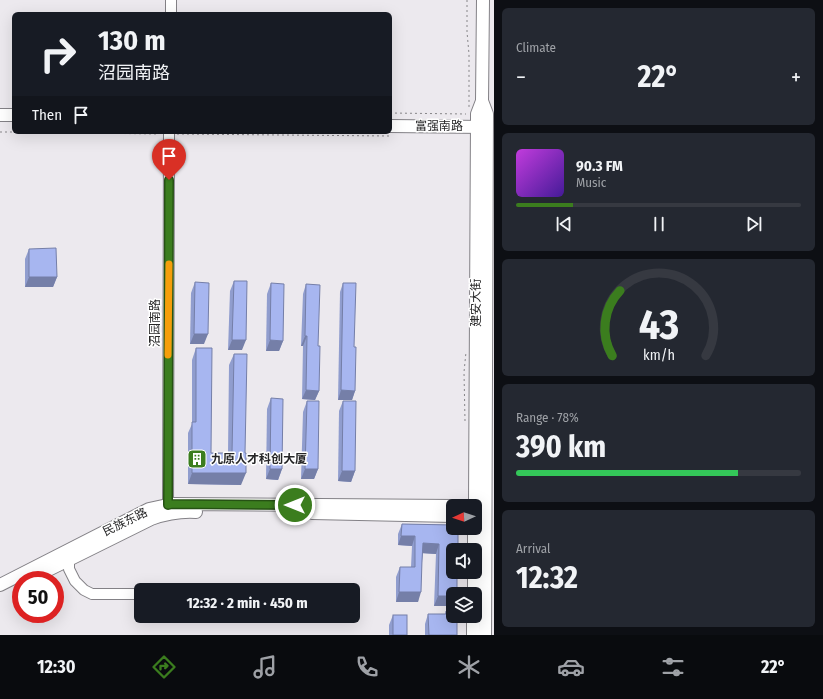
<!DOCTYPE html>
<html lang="en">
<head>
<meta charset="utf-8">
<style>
  body { margin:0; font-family:"Fira Sans Condensed","Noto Sans SC",sans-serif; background:#242831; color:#f1f3f6; height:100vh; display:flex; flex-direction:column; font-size:15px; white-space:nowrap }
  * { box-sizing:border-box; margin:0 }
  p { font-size:13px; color:#9ea1a6 }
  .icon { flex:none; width:22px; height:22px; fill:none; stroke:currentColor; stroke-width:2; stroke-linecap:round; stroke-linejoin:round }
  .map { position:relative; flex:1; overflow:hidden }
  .drawer { display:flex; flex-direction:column; gap:8px; padding:8px; background:#0d0f14; width:329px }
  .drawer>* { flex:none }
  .hud { position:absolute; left:12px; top:12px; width:380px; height:122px; border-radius:6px; box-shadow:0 4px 16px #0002; background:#171b24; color:#f1f3f6; overflow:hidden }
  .needle { width:26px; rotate:267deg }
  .controls { position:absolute; left:446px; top:499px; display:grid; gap:8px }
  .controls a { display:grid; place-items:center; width:36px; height:36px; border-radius:6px; background:#171b24; box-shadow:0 4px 16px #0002; font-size:20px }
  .speed { position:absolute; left:12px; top:571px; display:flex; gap:8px; font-size:20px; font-weight:700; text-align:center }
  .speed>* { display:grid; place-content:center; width:52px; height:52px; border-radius:50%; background:#171b24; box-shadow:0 4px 16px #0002; line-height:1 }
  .speed .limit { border:6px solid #d22; background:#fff; color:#111 }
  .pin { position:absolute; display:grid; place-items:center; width:34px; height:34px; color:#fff; margin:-41px -17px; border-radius:50% 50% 50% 0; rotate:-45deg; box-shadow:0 0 4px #0007 }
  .pin .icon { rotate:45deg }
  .me { position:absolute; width:44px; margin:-22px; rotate:270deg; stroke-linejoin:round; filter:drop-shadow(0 0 3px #0008) }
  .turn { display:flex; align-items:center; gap:14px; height:84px; padding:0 20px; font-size:18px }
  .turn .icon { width:52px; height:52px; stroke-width:2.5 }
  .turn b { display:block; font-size:28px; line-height:34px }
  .then { display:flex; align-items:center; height:38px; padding:0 20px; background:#0003; gap:8px; font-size:15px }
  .big { font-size:30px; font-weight:700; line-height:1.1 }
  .drawer .card { flex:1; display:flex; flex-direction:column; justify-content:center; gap:6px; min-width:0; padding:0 14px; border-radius:6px; background:#242831 }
  .drawer .dial { align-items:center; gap:0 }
  .dial svg { height:104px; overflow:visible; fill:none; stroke:#363941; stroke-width:7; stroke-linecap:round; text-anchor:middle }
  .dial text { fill:#f1f3f6; stroke:none }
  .song { display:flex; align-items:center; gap:12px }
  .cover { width:48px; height:48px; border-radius:6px; background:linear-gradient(135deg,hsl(290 70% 55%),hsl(260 70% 35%)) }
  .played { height:4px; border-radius:2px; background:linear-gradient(90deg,#3b7d1e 20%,#363941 20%) }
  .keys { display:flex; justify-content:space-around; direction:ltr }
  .heat { display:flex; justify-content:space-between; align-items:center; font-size:22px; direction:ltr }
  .charge { height:6px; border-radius:3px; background:linear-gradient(90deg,#34c759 78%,#363941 0) }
  .trip { position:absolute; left:134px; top:583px; width:226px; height:40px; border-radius:6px; background:#171b24; box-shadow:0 4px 16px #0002; font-weight:700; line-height:40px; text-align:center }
  .tab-bar { display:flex; height:64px; justify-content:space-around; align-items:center; background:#090b0e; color:#9ea1a6 }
  .tab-bar .icon { width:28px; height:28px }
  .tab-bar .on { color:#3b7d1e }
  .tab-bar b { font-size:18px; color:#f1f3f6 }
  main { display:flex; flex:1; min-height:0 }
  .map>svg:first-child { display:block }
</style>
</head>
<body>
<main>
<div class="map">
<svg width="494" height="635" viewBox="0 0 494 635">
  <rect width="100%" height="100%" fill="#ece9ee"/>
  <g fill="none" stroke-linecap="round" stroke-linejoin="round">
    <g stroke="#838186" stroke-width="12">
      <g id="minor">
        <path d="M171,14v-14"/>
        <path d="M168,512l1,-380"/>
        <path d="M69,560v9l6,12 9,9 8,4h49"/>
      </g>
    </g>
    <g stroke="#838186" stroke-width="14">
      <g id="major">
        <path d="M482,101l5,13 -2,521"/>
        <path d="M0,115h14"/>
        <path d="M390,126l95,1"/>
        <path d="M475,506l2,-387v-5l5,-13 1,-101"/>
        <path d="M312,513l141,3"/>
        <path d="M474,550v-22"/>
        <path d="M28,580l123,-61c14,-5 29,-8 45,-7"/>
        <path d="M0,585l149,-76 23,-5 281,2"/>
        <path d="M474,594v-22"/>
        <path d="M473,635v-19"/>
      </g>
    </g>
    <g stroke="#868588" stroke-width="1" stroke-dasharray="2 3" stroke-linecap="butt">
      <path d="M467,0v32l2,22v53"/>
      <path d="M390,113l76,1"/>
      <path d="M0,132h13"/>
      <path d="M14,132l145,2"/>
      <path d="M177,134l212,2"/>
      <path d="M465,421l-1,-49 2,-20"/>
    </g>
    <use href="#minor" stroke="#fff" stroke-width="10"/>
    <use href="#major" stroke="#fff" stroke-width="12"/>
  </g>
  <g fill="#909dce">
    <path d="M29,249l28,28 -4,10h-28v-28z"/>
    <path d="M234,281l8,69h-14l2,-59z"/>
    <path d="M195,282l9,62h-14l1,-51z"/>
    <path d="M271,283l12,58 -4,10h-13l1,-57z"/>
    <path d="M343,283l11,64 1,44 -3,9h-14l2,-108z"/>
    <path d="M306,284l12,62 1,45 -4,9 -13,-1 1,-53h-2l2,-52z"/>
    <path d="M196,348l15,105h17l1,-88 5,-11 7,131 -53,-1v-51l4,-9v-64z"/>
    <path d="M271,398l11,71 -4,11 -12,-1 1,-70z"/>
    <path d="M307,401l11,68 -4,10h-13l2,-67z"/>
    <path d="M343,401l12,70 -4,11 -13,-1 1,-70z"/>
    <path d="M402,524l51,1v81h-19l2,-52 -13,-1 -5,49h-22v-25l4,-10h11l1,-21 -14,-1v-11z"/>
    <path d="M446,611l11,24h-32v-11l3,-10h17z"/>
    <path d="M393,615l14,20h-18v-10z"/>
  </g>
  <g fill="#757fa8">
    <path d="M29,277h28l-4,10h-28z"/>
    <path d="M194,334h14l-4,10h-14z"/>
    <path d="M305,336h2l-4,10h-2z"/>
    <path d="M232,340h14l-4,10h-14z"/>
    <path d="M270,340l13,1 -4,10h-13z"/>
    <path d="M306,390l13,1 -4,9 -13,-1z"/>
    <path d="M341,390l14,1 -3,9h-14z"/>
    <path d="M270,469h12l-4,11 -12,-1z"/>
    <path d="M305,469h13l-4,10h-13z"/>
    <path d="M342,471h13l-4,11 -13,-1z"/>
    <path d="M192,473h54l-5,12 -53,-1z"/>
    <path d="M401,536h14l-3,10 -14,-1z"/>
    <path d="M423,543l16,1 -3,10 -17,-1z"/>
    <path d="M399,592h22l-3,10h-22z"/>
    <path d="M438,596h15v10h-19z"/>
  </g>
  <g fill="#a7b6f0" stroke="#757fa8">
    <path d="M56,248l1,29h-28v-28z"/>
    <path d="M234,281h13l-1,59h-14z"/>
    <path d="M195,282l14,1 -1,51h-14z"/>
    <path d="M271,283l13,1 -1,57 -13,-1z"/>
    <path d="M343,283h13l-2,64h2l-1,44 -14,-1z"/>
    <path d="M306,284l14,1 -2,61h2l-1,45 -13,-1 1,-54h-2z"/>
    <path d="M196,348h16l-1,105h21l2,-99h13l-2,99h1v20h-54v-51h4z"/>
    <path d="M271,398l12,1 -1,70h-12z"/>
    <path d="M307,401h12l-1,68h-13z"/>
    <path d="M343,401h13l-1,70h-13z"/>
    <path d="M402,524l51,1v3h5v22h-5v22h4v22h-4v2h-15l1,-52 -16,-1 -1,17 -1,32h-22l1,-25h15v-31h-14z"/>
    <path d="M446,611l7,1v4h4v19h-28l-1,-21h18z"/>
    <rect x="393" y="615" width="14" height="20"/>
  </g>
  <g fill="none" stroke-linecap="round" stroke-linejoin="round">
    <g stroke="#265114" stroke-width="10">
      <path id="route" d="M169,180l-1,325 4,-1 123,1"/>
    </g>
    <use href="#route" stroke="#3b7d1e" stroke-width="7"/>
    <path stroke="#f59e0b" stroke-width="7" d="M168,355l1,-91"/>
  </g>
  <defs>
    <g id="building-square" transform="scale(1)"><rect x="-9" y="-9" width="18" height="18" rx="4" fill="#3b7d1e" stroke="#fff"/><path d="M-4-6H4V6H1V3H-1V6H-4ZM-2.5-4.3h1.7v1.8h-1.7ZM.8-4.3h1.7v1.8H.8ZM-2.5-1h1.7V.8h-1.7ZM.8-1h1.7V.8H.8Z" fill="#fff"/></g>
  </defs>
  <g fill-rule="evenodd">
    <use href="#building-square" x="197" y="459"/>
  </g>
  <g text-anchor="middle" stroke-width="3" stroke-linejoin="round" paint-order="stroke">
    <g font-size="12" fill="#272728" stroke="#fff">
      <text x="439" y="130">富强南路</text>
      <text transform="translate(476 303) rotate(-90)" y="4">建安大街</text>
      <text transform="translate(155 323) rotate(-90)" y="4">沼园南路</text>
      <text transform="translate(125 522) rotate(-26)" y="4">民族东路</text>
    </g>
    <g font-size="12" font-weight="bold" fill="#272728" stroke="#fff" text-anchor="start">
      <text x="211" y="463">九原人才科创大厦</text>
    </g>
  </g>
</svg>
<div class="controls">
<a><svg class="needle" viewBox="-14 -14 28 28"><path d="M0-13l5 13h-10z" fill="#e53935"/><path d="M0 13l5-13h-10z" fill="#9ea1a6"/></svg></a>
<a><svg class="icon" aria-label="sound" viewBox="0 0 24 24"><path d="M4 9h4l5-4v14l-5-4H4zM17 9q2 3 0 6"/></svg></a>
<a><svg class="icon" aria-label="layers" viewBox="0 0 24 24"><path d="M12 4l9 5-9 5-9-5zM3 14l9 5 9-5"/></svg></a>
</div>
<div class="speed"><div class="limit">50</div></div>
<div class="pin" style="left:169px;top:180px;background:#d93025"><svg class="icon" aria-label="arrive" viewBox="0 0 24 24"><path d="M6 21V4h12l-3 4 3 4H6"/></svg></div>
<svg class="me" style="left:295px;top:505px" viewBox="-20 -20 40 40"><circle r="17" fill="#3b7d1e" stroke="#fff" stroke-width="3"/><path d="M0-11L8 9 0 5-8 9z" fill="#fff"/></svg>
<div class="trip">12:32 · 2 min · 450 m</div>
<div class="hud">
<div class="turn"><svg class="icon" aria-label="right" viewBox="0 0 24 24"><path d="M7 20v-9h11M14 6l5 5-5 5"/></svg><div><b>130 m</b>沼园南路</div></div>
<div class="then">Then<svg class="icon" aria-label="arrive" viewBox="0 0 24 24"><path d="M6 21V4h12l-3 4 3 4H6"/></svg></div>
</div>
</div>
<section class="drawer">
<div class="card"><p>Climate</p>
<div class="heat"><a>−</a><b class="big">22°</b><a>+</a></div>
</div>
<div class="card">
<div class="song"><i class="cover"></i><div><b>90.3 FM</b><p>Music</p></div></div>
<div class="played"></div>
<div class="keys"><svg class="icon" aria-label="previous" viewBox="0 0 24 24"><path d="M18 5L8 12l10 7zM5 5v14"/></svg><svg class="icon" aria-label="pause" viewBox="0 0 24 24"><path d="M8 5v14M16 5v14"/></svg><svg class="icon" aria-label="next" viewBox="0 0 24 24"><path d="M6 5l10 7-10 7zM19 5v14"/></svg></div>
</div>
<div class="card dial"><svg viewBox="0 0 100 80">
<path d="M14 69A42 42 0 1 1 86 69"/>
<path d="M14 69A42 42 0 0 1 20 19" stroke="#3b7d1e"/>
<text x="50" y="56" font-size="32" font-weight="700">43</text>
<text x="50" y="72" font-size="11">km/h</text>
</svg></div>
<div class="card"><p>Range · 78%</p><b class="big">390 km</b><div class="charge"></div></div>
<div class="card"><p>Arrival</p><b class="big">12:32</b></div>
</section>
</main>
<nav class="tab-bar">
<b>12:30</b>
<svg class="icon on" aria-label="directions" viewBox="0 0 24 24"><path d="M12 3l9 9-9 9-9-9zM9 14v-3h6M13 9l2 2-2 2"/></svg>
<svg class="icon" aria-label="music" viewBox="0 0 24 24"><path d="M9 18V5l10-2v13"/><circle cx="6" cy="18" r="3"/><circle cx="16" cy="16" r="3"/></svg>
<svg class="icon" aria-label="phone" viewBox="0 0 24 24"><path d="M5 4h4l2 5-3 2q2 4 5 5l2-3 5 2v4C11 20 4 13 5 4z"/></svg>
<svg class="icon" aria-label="climate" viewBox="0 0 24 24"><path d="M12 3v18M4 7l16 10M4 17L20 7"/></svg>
<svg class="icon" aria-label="car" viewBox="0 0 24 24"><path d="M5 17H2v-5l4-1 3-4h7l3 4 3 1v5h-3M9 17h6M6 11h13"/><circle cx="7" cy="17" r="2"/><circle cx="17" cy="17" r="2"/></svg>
<svg class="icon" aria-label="filters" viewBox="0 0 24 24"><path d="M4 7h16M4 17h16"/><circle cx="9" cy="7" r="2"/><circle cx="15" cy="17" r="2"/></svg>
<b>22°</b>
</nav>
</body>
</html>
